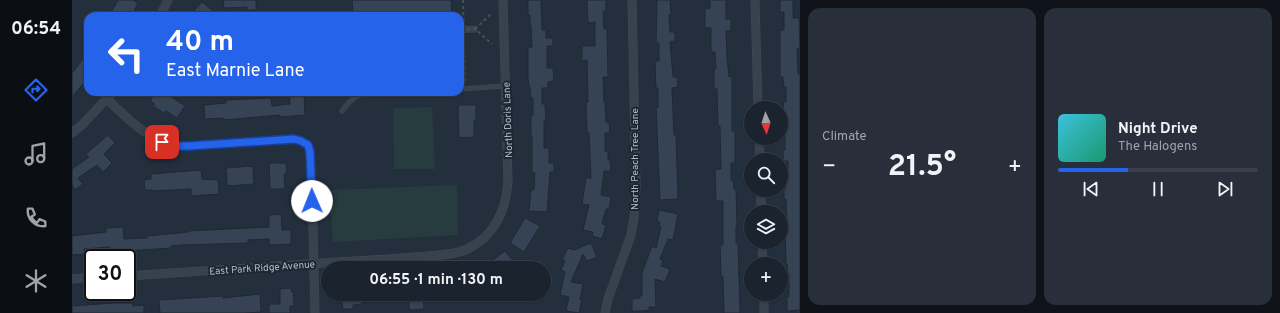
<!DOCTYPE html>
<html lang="en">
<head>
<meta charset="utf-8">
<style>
  body { margin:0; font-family:Overpass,sans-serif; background:#282f3a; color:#f1f3f6; height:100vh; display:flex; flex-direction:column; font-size:15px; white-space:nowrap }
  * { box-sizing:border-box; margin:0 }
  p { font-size:13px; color:#a0a4aa }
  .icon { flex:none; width:22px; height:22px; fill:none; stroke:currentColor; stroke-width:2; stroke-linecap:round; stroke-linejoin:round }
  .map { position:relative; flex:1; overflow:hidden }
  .sheet { display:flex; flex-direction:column; gap:8px; padding:8px; background:#0f1319; width:480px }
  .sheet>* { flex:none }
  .guide { position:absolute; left:12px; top:12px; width:380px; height:84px; border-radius:12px; box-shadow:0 1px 3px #0004,0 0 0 1px #39404a; background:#2563eb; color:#fff; overflow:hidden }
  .needle { width:26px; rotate:177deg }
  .buttons { position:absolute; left:672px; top:101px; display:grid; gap:8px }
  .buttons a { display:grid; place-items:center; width:44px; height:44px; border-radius:50%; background:#1b232e; box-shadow:0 1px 3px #0004,0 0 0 1px #39404a; font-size:20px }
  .speed { position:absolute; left:12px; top:249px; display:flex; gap:8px; font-size:20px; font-weight:700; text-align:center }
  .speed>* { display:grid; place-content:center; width:52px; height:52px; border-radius:50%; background:#1b232e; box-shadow:0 1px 3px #0004,0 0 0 1px #39404a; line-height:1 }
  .speed .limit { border:2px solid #111; border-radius:6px; background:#fff; color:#111 }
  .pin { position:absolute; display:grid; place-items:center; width:34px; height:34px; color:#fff; margin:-17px; border-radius:8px; box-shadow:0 2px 6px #0006 }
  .me { position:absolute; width:44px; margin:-22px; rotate:359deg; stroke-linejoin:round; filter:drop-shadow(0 0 3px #0008) }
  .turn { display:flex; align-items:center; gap:14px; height:84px; padding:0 16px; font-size:18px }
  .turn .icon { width:52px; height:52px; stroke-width:2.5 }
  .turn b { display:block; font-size:28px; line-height:34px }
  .big { font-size:30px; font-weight:700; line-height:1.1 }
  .sheet .widget { flex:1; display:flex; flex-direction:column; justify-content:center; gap:6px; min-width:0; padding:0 14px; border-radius:12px; background:#282f3a }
  .song { display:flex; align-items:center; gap:12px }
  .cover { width:48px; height:48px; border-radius:6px; background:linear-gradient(135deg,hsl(190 70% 55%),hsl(160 70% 35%)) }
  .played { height:4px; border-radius:2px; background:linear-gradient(90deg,#2563eb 35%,#39404a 35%) }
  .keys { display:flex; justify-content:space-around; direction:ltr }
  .heat { display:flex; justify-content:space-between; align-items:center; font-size:22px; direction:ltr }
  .sheet .tiles { flex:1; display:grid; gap:8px; grid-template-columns:repeat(2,1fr) }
  .trip { position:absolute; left:249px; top:261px; width:230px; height:40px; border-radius:20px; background:#1b232e; box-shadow:0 1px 3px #0004,0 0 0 1px #39404a; font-weight:700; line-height:40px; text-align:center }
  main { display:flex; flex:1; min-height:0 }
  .menu { display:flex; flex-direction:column; width:72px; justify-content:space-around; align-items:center; background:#0b0e12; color:#a0a4aa }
  .menu .icon { width:28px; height:28px }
  .menu .selected { color:#2563eb }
  .menu b { font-size:18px; color:#f1f3f6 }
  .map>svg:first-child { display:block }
</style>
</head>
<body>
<main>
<nav class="menu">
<b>06:54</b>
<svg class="icon selected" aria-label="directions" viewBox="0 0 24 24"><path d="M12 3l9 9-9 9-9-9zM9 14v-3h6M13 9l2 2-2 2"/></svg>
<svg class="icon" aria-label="music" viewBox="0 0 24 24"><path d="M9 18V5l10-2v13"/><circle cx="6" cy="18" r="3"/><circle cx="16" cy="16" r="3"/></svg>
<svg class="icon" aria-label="phone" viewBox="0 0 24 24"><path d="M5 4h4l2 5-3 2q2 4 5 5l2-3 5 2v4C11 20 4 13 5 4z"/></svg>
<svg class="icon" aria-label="climate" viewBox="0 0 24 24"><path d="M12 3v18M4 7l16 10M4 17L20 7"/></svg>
</nav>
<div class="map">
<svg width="728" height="313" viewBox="0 0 728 313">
  <rect width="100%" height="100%" fill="#242f3e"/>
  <g fill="#263c3f">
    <path d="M360,107l3,62h-41l-1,-61z"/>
    <path d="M385,185l1,50 -125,7 -3,-52z"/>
  </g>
  <g fill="#364354" stroke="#1f2835">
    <path d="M46,0h15l5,3 -5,10 -4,-2 -2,5h-18z"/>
    <path d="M151,0h33v10h-9v-3l-23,1z"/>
    <path d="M280,0h99l1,16h-99z"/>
    <path d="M456,0h13l1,30h4v8h7v8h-6v22h6l1,13 -6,1v6h-6v16h3l1,17h-2v27h5v15h5v9h-4l-3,40 -18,-1 2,-21h3l1,-17h-3v-37h-1v-21h2v-17h-2l-1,-11h-1l-1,-9v-31h4l-1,-22h-1v-10h-2z"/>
    <path d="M515,0h19v11h-3l1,18h3l1,48h-5l1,25h1l1,20h3l1,11h-5v18h3v9h2l1,11h-7l-3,24 10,2 -2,12h-3l-4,15 4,1 -4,14 -10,-3 1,-4 -10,-2 6,-25 -7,-1 4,-26h5l-2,-45h-2l-1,-31h2l-1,-42 -5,1v-15h13v-24l-7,1z"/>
    <path d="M585,0h13l1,15h-2l1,17h5v9l-5,1 3,35h4l1,10 -6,1 2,47h2l2,64 -18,1 -4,-93h2v-19h-2l-1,-27h4v-18h-3z"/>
    <path d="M638,0h16v19h5v12h-5l1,26 2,20 3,-1v55h3v32h-4v17h2l1,9h2l1,36 -1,1v17h2l2,70h-16l-1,-36h-2l-1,-32h3v-44h-7l-1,-31 6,-1 -1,-43h-2l-1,-37h-3v-20h2l-1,-17h-4v-24h-6v-19l5,-1z"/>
    <path d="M708,0h13v18h6l1,31h-3l1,25h2v236l-13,1v-14h2v-23h-1l-1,-10h-1l-1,-41h2l-1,-24h-2v-11h2l-1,-9h3v-18h-5v-11h2v-25h-3v-12h2l-1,-11h3v-15h-2l-1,-10h-3v-47h4v-18h-4z"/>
    <path d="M130,2l11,9 -5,5h-19z"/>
    <path d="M388,25h18v8l-18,1z"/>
    <path d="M16,53v25l-16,19v-24z"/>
    <path d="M84,92h8l21,14 -8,12 -11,-7 -2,2 -11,-7 2,-2 -5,-3z"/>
    <path d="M217,92h15l1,23 -25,2v-2l-56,5v-2l-19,1 -1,-14 22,-2v-3l45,-2 1,8 18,-2z"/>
    <path d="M386,105h18v15h-2v17l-15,1z"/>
    <path d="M36,135l7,8 -11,11 8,9 -9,9 -6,-7 -19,13 5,6 -8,6 -3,-5v-16l17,-12 -3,-3z"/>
    <path d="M197,163h17l1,10 -3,1 1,15h-15z"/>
    <path d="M181,166l1,18 -27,2 -1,-18z"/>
    <path d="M129,170l1,9 16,1 1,14 -28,2v-7l-39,2v-1h-7l-1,-10 7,-1v-5z"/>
    <path d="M587,210l19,4 -5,26 -5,-1 -8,20 3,1 -2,6 9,3 -5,13 -10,-3 1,28h-7v3l-6,1h-11v-12l8,-1v-2l2,-1v-22l10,-27 4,2 5,-21 -2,-1 1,-4 -3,-1z"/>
    <path d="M209,214l1,16h9v14l-22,1v-6l-21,1v3l-66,2 -11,1v2l-61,4v-5l-26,2 1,5 -13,1v-19l34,-4v-4l17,-1 1,12 23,-1v-2l41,-4v-1l81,-4v-12z"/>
    <path d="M453,218l15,8 -16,26 -14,-9z"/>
    <path d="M519,243l6,14 -10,4 -4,-7 -12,28 12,2 -3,16h2l-3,13 -13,-2 3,-14 -9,-2 5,-23 -4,-2 4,-9 -3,-1 6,-12 6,2z"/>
    <path d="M433,251l11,13 -5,4h-29z"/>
    <path d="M219,288l1,4 1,-1 1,15h-4v7h-21v-9h11v-15z"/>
    <path d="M188,294l1,18 -16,1h-85l-1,-13 64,-4v2z"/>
    <path d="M267,294h49v6l-26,2v2l-9,1v4h-10l-1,-7 -3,1z"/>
    <path d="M337,294h14l1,15 -15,1z"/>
    <path d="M42,303h19v3l11,-1v8h-72v-7z"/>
  </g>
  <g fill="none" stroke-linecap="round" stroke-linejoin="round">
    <g stroke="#414a57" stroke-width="5">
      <g id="lane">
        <path d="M388,89l45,-3"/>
        <path d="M270,111c3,-4 6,-9 11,-12 9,-8 26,-6 38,-7"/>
      </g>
    </g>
    <g stroke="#414a57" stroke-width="9">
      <g id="street">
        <path d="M683,0l3,108"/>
        <path d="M88,16l8,-16"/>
        <path d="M35,99c26,24 44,46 81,47l105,-7 8,2 7,4 2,7 2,34 3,127"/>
        <path d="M0,133l11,-9 30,-32"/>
        <path d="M687,138l1,22"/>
        <path d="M689,190v22"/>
        <path d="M690,242l1,22"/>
        <path d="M55,276c76,-5 151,-10 227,-15 24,-1 48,-3 73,-5 12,-1 26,-1 38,-6 29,-12 41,-40 43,-68l-5,-182"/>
        <path d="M0,279l21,-2"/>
        <path d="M692,294v19"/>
        <path d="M533,313l3,-14 23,-64 3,-17 2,-32 -4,-186"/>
      </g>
    </g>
    <g stroke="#3f5557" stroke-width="2" stroke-dasharray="3 3" stroke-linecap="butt">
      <path d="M391,0l2,82"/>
      <path d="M403,29l17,-16"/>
      <path d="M389,30l14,-1 17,15"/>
      <path d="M388,74h5"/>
    </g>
    <use href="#lane" stroke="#38414e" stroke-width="4"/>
    <use href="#street" stroke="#38414e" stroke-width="8"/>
  </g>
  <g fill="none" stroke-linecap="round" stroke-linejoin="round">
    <g stroke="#184099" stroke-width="10">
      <path id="route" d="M90,142l14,4h12l106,-7 7,2 7,4 2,7 2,49"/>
    </g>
    <use href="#route" stroke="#2563eb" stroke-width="7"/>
  </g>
  <g text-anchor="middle" stroke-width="4" stroke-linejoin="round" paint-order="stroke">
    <g font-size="10" fill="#b4bcc9" stroke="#1d2633">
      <text transform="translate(435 120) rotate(-92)" y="4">North Doris Lane</text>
      <text transform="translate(562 159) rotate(-90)" y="4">North Peach Tree Lane</text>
      <text transform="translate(190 267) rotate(-4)" y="4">East Park Ridge Avenue</text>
    </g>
  </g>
</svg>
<div class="buttons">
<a><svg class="needle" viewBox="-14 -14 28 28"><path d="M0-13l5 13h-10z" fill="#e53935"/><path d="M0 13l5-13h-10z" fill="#a0a4aa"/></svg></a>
<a><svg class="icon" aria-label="search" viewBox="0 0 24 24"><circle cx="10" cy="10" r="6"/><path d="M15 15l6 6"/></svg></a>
<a><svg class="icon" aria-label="layers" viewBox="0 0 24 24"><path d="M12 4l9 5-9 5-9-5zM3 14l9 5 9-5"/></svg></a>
<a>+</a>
</div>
<div class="speed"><div class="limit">30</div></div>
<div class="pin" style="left:90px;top:142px;background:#d93025"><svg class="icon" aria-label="arrive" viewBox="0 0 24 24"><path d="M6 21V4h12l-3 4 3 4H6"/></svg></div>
<svg class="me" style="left:240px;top:201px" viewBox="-20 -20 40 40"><circle r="19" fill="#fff"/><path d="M0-13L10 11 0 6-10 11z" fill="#2563eb"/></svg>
<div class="trip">06:55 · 1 min · 130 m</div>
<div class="guide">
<div class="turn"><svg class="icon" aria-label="left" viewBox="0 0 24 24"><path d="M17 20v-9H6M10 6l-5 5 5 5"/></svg><div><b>40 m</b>East Marnie Lane</div></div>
</div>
</div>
<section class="sheet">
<div class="tiles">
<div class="widget"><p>Climate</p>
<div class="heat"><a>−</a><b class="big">21.5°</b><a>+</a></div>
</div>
<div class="widget">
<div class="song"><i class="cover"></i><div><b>Night Drive</b><p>The Halogens</p></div></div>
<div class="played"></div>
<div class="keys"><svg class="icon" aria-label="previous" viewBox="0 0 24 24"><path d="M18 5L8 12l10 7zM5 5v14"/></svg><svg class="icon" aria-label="pause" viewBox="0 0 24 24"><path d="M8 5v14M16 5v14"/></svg><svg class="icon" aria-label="next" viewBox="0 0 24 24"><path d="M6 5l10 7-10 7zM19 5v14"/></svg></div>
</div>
</div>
</section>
</main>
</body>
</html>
